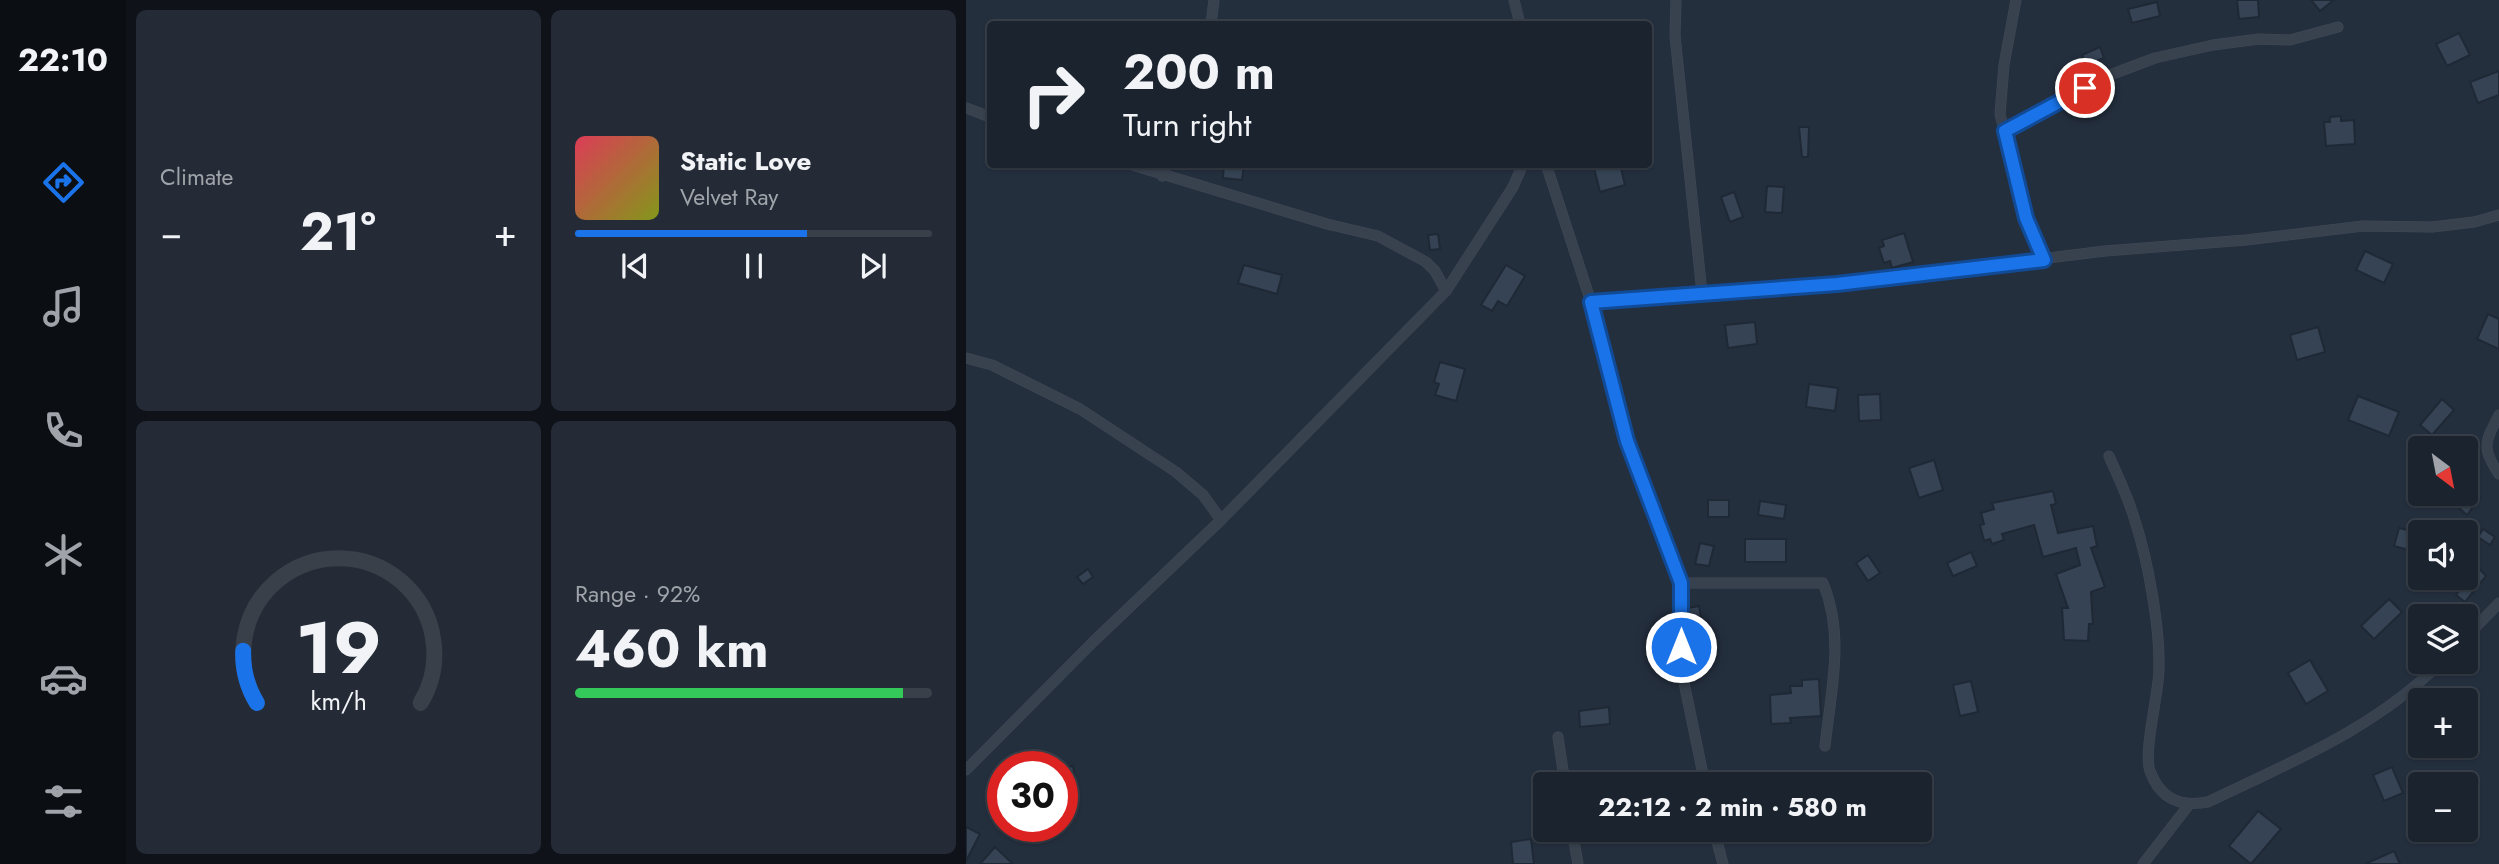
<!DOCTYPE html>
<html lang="en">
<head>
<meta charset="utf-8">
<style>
  body { margin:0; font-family:Jost,sans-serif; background:#242b36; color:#f1f3f6; height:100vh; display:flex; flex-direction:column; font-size:26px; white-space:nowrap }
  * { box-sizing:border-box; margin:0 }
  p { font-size:23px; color:#a0a4aa }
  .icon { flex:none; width:38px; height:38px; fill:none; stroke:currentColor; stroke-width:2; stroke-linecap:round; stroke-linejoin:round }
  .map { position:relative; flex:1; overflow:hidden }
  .drawer { display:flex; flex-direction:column; gap:10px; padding:10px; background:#0f1319; width:840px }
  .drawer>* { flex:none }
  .hud { position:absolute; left:21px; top:21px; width:665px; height:147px; border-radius:7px; box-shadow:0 2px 5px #0004,0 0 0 2px #39404a; background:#1b232e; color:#f1f3f6; overflow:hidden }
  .needle { width:46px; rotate:148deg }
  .buttons { position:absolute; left:1442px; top:436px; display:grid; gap:14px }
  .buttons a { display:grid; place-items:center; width:70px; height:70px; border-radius:7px; background:#1b232e; box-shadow:0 2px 5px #0004,0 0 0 2px #39404a; font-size:35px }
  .speed { position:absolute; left:21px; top:751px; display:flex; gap:14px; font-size:35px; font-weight:700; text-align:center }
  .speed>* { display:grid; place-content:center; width:91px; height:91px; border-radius:50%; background:#1b232e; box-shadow:0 2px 5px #0004,0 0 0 2px #39404a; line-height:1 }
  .speed .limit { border:10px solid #d22; background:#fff; color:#111 }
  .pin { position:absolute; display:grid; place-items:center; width:60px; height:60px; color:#fff; margin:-30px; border:4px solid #fff; border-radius:50%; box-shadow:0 2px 7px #0007 }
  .me { position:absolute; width:77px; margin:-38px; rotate:0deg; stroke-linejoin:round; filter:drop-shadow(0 0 5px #0008) }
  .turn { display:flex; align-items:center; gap:24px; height:147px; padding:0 21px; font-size:32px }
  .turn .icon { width:91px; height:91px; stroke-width:2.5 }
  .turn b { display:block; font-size:49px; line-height:60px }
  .big { font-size:52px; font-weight:700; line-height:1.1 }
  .drawer .tile { flex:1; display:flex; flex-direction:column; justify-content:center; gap:10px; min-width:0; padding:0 24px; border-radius:10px; background:#242b36 }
  .drawer .dial { align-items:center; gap:0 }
  .dial svg { height:182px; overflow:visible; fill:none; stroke:#39404a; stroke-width:7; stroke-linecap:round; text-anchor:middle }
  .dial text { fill:#f1f3f6; stroke:none }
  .song { display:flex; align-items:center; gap:21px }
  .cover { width:84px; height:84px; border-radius:10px; background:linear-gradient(135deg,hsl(350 70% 55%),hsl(70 70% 35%)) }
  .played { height:7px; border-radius:4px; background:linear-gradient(90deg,#1a73e8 65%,#39404a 65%) }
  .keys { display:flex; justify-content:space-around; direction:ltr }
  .heat { display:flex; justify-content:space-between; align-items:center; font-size:38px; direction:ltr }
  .charge { height:10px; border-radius:5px; background:linear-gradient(90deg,#34c759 92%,#39404a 0) }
  .drawer .tiles { flex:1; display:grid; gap:10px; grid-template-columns:repeat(2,1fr) }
  .trip { position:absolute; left:567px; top:772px; width:399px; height:70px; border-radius:7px; background:#1b232e; box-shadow:0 2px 5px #0004,0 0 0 2px #39404a; font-weight:700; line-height:70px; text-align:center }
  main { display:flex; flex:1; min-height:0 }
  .tab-bar { display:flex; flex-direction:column; width:126px; justify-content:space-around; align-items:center; background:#0b0e12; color:#a0a4aa }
  .tab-bar .icon { width:49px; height:49px }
  .tab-bar .active { color:#1a73e8 }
  .tab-bar b { font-size:32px; color:#f1f3f6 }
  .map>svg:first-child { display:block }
</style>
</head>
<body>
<main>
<nav class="tab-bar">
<b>22:10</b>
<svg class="icon active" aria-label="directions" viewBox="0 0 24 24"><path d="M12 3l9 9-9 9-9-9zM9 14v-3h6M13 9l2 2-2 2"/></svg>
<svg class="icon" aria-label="music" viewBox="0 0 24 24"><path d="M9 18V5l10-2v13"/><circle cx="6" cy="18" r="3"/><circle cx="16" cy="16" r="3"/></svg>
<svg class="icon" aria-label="phone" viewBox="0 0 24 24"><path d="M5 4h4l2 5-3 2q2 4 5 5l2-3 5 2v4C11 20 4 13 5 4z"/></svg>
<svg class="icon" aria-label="climate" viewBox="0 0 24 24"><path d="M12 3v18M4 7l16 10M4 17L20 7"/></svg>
<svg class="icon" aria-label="car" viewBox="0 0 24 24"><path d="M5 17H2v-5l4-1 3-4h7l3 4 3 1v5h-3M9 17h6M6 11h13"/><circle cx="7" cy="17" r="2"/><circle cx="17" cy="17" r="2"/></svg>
<svg class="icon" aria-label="filters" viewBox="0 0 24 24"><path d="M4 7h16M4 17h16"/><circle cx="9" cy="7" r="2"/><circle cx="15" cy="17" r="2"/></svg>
</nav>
<section class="drawer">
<div class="tiles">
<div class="tile"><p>Climate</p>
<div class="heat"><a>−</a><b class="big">21°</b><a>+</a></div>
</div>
<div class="tile">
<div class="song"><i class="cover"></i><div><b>Static Love</b><p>Velvet Ray</p></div></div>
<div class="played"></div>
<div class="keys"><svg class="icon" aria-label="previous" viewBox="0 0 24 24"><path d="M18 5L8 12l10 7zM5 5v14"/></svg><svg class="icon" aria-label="pause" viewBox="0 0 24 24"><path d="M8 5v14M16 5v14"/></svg><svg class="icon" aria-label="next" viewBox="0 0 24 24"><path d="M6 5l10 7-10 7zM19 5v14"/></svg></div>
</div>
<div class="tile dial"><svg viewBox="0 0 100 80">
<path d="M14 69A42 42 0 1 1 86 69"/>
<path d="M14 69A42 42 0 0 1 8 46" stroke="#1a73e8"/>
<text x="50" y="56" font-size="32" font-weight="700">19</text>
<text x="50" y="72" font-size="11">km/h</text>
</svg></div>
<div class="tile"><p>Range · 92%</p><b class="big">460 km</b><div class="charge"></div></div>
</div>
</section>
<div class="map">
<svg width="1533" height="864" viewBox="0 0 1533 864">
  <rect width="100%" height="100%" fill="#242f3e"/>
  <g fill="#364354" stroke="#1f2835" stroke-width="2">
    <path d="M1271,0h21l1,17 -20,2z"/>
    <path d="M1345,0h23l-14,11z"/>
    <path d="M1191,2l3,14 -28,7 -4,-14z"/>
    <path d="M1493,33l11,22 -23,11 -11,-22z"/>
    <path d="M1134,47l4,11 -18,7 -4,-10z"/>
    <path d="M1533,71v24l-21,8 -8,-21z"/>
    <path d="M1375,116v5l13,-1 1,24 -29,2 -2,-24h6v-5z"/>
    <path d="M833,127h10l-1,30h-6z"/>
    <path d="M258,164h20l-2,16 -19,-2z"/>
    <path d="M627,164h27l5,21 -25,7z"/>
    <path d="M801,186l17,1 -2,26 -17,-1z"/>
    <path d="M768,192l9,25 -13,5 -9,-25z"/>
    <path d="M938,233l9,29 -21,6 -2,-7 -6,2 -5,-15 5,-2 -2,-6z"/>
    <path d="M472,234l2,15 -10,1 -2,-15z"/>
    <path d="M1399,251l28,13 -9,19 -28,-13z"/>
    <path d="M278,265l38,10 -5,19 -39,-11z"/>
    <path d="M540,265l19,11 -18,30 -9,-5 -6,10 -11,-6z"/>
    <path d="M1522,314l11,5v30l-22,-10z"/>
    <path d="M789,322l2,22 -29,4 -3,-23z"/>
    <path d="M1352,327l7,25 -28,8 -7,-25z"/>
    <path d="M474,362l25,7 -9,32 -21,-6 4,-11 -5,-2z"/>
    <path d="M843,384l29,4 -3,23 -29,-4z"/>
    <path d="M914,394l1,26 -22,1 -1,-26z"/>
    <path d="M1392,396l41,16 -10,24 -41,-16z"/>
    <path d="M1476,399l12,11 -22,25 -12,-10z"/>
    <path d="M968,460l9,30 -24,8 -10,-30z"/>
    <path d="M1500,487l14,11 -13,17 -15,-13 7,-8h7z"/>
    <path d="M1087,491l3,13 -5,1 7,28 35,-7 4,20 -6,2 14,39 -14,5 2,32h-4l-1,17 -24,-1 -2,-32h6l-12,-34 24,-9 -4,-17 -33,9 -9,-32 -32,9 2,6 -12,4 -2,-5 -6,2 -4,-16 4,-1 -3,-11 13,-4 -2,-6z"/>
    <rect x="742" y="500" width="21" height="17"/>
    <path d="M794,501l26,4 -2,14 -26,-4z"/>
    <path d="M1433,528l21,5v27l-13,-5 2,-5 -15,-4z"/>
    <path d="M1517,529l12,8 -5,8 -12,-8z"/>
    <rect x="779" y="539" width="41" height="23"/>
    <path d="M734,543l14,3 -5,20 -14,-2z"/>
    <path d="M1005,552l6,14 -24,10 -6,-13z"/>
    <path d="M902,555l12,18 -12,8 -12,-18z"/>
    <path d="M1511,566l9,10 -21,26 -9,-7z"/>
    <path d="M122,569l5,8 -10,7 -6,-7z"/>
    <path d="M1423,599l13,13 -28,27 -13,-13z"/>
    <path d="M733,606l3,17 -14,2v-17z"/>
    <path d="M1344,660l18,31 -22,13 -18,-31z"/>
    <path d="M853,679l2,37 -31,2 1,5 -20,1 -1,-29 21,-2 -1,-7h12v-6z"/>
    <path d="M1005,681l7,31 -18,4 -7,-31z"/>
    <path d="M643,707l1,17 -30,3 -1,-16z"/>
    <path d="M107,766l5,28 -16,2v-28z"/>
    <path d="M1426,767l11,26 -19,8 -11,-26z"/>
    <path d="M1292,811l23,18 -30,35 -22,-18z"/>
    <path d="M0,827l14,7 -14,27z"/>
    <path d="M565,839l3,25h-21l-2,-22z"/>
    <path d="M29,847l18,17h-33z"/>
    <path d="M1428,851l6,13h-35z"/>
  </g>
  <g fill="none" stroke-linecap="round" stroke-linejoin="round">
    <g stroke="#414a57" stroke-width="11">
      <g id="street">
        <path d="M548,0l6,24"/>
        <path d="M710,0l-1,36 27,257"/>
        <path d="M1050,0l-12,65 -4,49 26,104 18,42"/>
        <path d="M245,24l3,-24"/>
        <path d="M0,108l24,9"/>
        <path d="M1039,131l97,-53 53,-20 58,-13 46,-6 31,1 48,-13"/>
        <path d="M163,164l198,60 51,12 48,26 9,9 11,20"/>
        <path d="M580,164l45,138 36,139 54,142v85l24,116"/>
        <path d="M196,176l4,-12"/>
        <path d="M625,302l246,-18 268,-33 141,-11 117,-14 69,1 42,-5 25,-7"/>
        <path d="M0,358l26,7 88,44 96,63 27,23 18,25"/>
        <path d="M1533,415c-14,27 -18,33 0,59"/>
        <path d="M1143,456c9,21 20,43 26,65 13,39 25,107 24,148 0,24 -16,83 -9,102 10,28 30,36 58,31 83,-40 168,-74 233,-140"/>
        <path d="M715,583h142c22,53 8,107 2,163"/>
        <path d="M1500,637l33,-34"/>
        <path d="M592,737l7,47"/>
        <path d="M0,770l127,-128 128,-122 225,-229 67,-104 10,-23"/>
        <path d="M606,830l6,34"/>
        <path d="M748,830l9,34"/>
        <path d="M1177,864l45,-58"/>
      </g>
    </g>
    <use href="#street" stroke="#38414e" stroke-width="10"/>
  </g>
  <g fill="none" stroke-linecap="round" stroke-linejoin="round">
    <g stroke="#114b97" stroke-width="18">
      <path id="route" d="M715,647v-64l-54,-142 -36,-139 246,-18 207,-24 -18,-42 -21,-87 80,-43"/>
    </g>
    <use href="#route" stroke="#1a73e8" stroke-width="12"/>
  </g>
</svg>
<div class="buttons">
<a><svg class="needle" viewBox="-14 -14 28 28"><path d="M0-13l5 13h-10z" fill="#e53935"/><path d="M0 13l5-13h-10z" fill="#a0a4aa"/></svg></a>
<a><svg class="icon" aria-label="sound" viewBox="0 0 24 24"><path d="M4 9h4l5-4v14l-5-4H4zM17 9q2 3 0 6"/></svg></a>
<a><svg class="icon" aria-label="layers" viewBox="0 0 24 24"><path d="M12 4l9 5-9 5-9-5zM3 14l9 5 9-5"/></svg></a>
<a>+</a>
<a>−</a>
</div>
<div class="speed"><div class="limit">30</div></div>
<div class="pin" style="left:1119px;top:88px;background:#d93025"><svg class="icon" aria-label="arrive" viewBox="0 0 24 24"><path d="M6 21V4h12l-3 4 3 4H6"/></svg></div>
<svg class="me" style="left:715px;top:647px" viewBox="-20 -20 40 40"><circle r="17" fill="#1a73e8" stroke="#fff" stroke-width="3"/><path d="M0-11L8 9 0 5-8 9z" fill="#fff"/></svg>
<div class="trip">22:12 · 2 min · 580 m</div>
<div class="hud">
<div class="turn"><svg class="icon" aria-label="right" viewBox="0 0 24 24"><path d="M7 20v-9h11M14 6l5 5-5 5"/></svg><div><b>200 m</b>Turn right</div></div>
</div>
</div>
</main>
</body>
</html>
